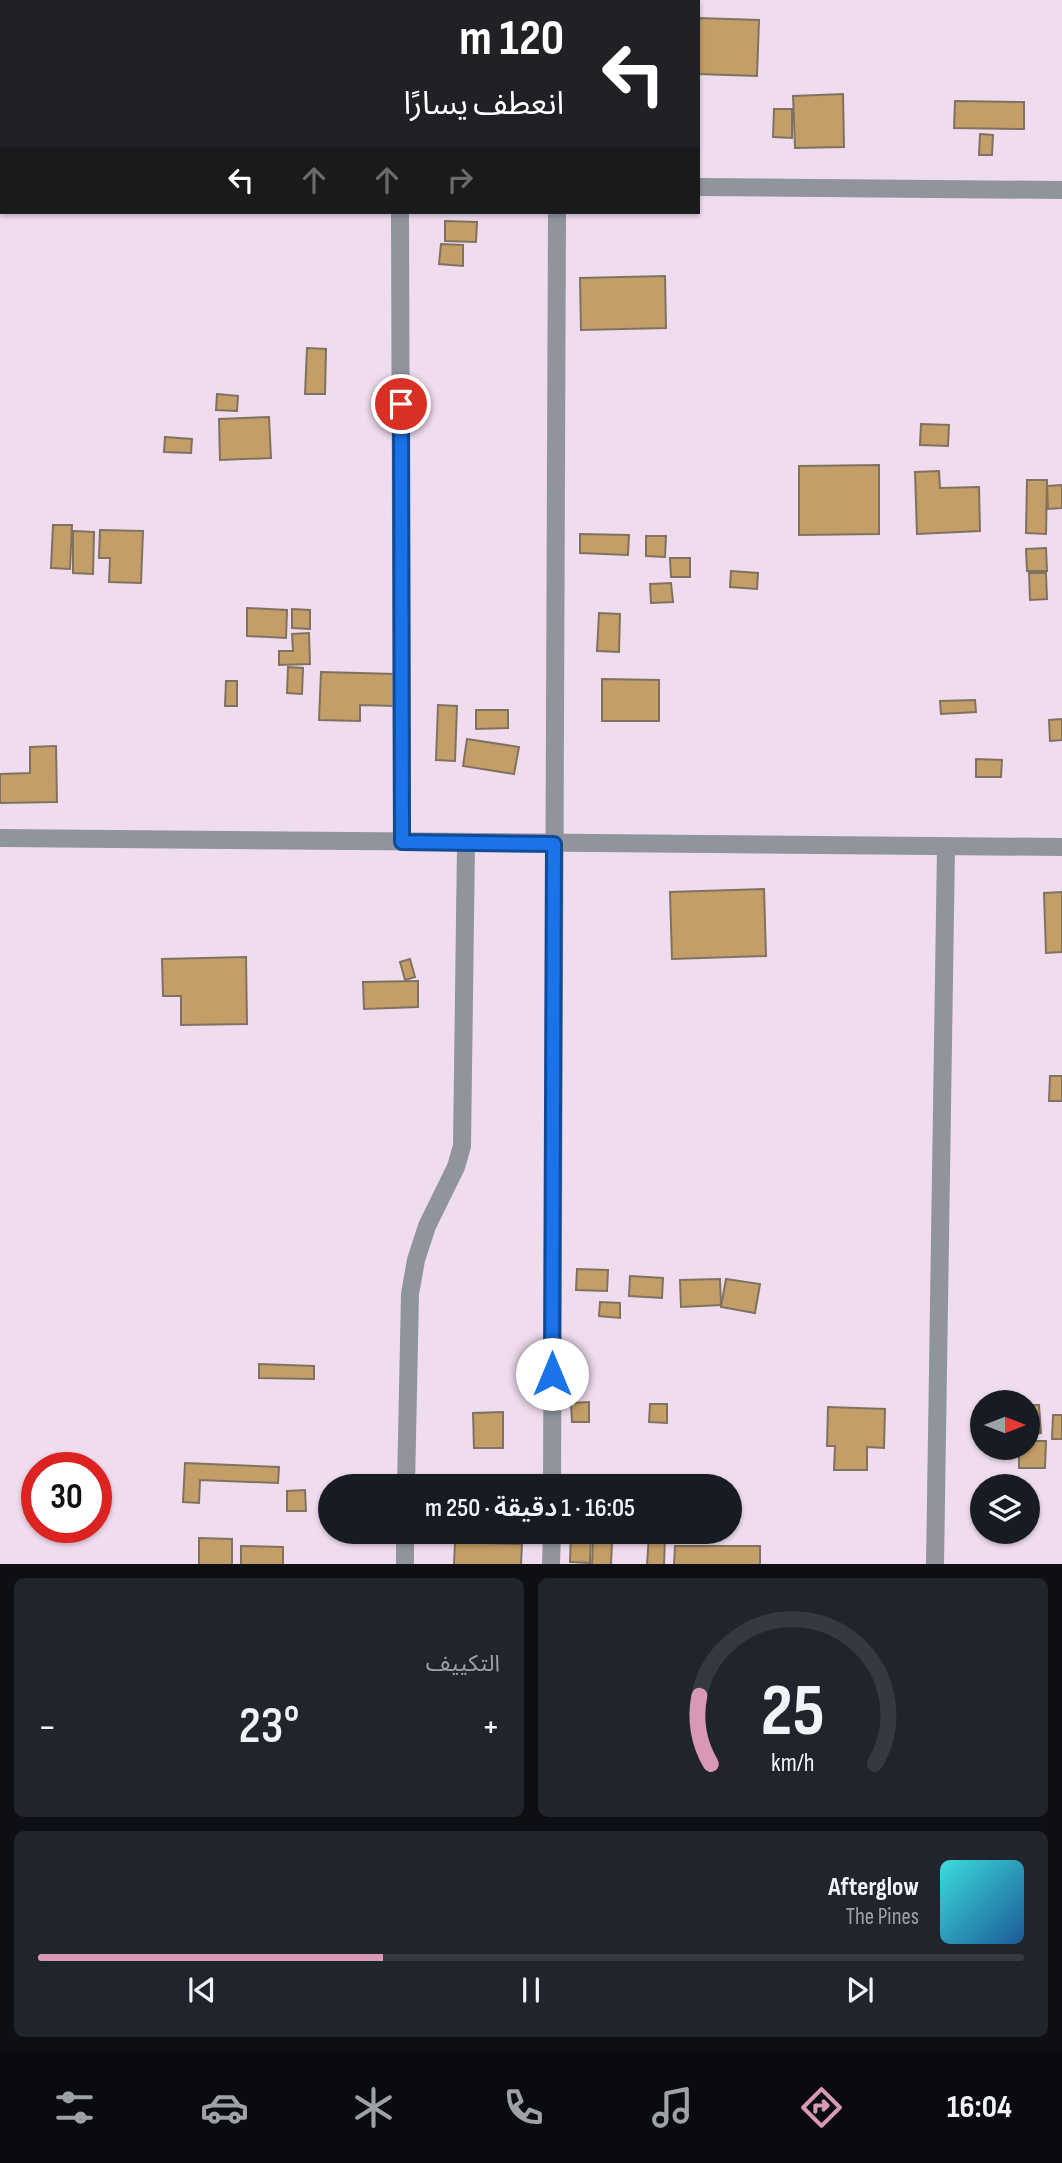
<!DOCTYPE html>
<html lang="ar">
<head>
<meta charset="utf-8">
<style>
  body { margin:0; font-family:"Sofia Sans Condensed","Noto Sans Arabic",sans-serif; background:#20242c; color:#f1f3f6; direction:rtl; height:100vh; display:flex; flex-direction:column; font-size:26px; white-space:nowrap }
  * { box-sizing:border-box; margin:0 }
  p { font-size:23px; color:#9ea1a6 }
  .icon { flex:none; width:38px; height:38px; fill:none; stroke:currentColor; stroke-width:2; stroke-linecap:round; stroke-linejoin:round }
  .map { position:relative; height:1564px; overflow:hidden; direction:ltr }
  .sheet { display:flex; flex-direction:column; gap:14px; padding:14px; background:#0d0f14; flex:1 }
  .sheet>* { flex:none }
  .guide { position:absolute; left:0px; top:0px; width:700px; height:214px; box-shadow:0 2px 5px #0004; direction:rtl; background:#202124; color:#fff; overflow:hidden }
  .needle { width:46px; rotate:90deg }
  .tools { position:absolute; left:970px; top:1390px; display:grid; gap:14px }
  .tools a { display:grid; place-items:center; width:70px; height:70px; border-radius:50%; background:#171b24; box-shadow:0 2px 5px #0004; font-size:35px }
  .speed { position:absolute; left:21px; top:1452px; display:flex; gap:14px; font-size:35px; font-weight:700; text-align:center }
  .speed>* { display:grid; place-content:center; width:91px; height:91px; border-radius:50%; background:#171b24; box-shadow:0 2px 5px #0004; line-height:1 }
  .speed .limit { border:10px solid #d22; background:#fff; color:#111 }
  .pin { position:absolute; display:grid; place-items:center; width:60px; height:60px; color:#fff; margin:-30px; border:4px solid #fff; border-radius:50%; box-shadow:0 2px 7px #0007 }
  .me { position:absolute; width:77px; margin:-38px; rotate:0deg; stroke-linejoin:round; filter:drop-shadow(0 0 5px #0008) }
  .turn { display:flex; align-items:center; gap:24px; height:147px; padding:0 21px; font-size:32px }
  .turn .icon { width:91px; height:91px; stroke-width:2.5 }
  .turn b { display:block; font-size:49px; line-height:60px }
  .lanes { display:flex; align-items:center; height:66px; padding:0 21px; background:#0003; justify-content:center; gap:35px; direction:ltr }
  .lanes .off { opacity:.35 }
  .big { font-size:52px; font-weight:600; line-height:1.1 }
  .sheet .card { flex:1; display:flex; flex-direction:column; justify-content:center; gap:10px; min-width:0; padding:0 24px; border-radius:10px; background:#20242c }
  .sheet .dial { align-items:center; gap:0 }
  .dial svg { height:182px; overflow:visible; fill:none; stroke:#363941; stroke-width:7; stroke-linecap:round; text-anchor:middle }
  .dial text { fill:#f1f3f6; stroke:none }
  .song { display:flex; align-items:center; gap:21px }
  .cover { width:84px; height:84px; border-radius:10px; background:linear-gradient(135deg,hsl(180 70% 55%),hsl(210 70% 35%)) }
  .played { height:7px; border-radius:4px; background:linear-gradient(90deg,#d799b6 35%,#363941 35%) }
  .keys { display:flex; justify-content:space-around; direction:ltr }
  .heat { display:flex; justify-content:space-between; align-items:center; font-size:38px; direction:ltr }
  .sheet .tiles { flex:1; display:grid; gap:14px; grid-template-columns:1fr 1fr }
  .card:last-child { grid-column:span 2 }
  .trip { position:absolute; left:318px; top:1474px; width:424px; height:70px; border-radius:35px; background:#171b24; box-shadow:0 2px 5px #0004; font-weight:600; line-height:70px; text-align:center; direction:rtl }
  .tab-bar { display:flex; height:112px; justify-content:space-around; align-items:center; background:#090b0e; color:#9ea1a6 }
  .tab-bar .icon { width:49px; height:49px }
  .tab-bar .current { color:#d799b6 }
  .tab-bar b { font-size:32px; color:#f1f3f6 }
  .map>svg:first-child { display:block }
</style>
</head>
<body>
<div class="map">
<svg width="1062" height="1565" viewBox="0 0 1062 1565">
  <rect width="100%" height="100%" fill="#efdcee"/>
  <g fill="#c39e68" stroke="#807260" stroke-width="2">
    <path d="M698,18l61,2 -2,56 -59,-2z"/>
    <path d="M843,94l1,53 -49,1 -2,-52z"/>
    <path d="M955,101l69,1v27l-70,-1z"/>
    <path d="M774,109h18v29l-19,-1z"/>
    <path d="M980,134l13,1 -1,20h-13z"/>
    <path d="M445,221l32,1 -1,20 -31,-1z"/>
    <path d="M441,244l22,1v21l-24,-2z"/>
    <path d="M665,276l1,52 -85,2 -1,-52z"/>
    <path d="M307,348l19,1 -1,45h-20z"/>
    <path d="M217,394l21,2 -1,15 -21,-1z"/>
    <path d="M269,417l2,41 -51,2 -1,-41z"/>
    <path d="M921,424l28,1 -1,21 -28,-1z"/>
    <path d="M165,437l27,2 -1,14 -27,-1z"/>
    <path d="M879,465v69l-80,1v-69z"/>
    <path d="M939,471l1,17 39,-1 1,44 -63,3 -2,-62z"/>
    <path d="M1027,480h20l-1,54 -20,-1z"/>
    <path d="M1062,485v23l-14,1 -1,-23z"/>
    <path d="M53,525h19l-2,44 -19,-1z"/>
    <path d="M100,530l43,1 -2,52 -32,-1 1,-24h-11z"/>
    <path d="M73,531l21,1 -1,42 -20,-1z"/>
    <path d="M580,534l49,1 -1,20 -48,-2z"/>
    <path d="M646,536h20l-1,21 -19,-1z"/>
    <path d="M1046,548l1,23h-20l-1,-22z"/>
    <path d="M670,558h20v19h-19z"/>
    <path d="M731,571l27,2 -1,16 -27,-2z"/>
    <path d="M1029,573h17l1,26 -17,1z"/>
    <path d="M671,583l2,19 -22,1 -1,-19z"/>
    <path d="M247,608l40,2 -1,28 -39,-2z"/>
    <path d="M292,609l18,1v19l-18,-1z"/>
    <path d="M599,613l21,1 -1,38 -22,-1z"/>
    <path d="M309,633l1,31 -31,1v-14h14l-1,-17z"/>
    <path d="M288,667l15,1 -1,26 -15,-1z"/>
    <path d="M321,672l75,2 -1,32 -35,-1v16l-41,-1z"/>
    <path d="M602,679l57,1v41h-57z"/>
    <path d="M226,681h11v25h-12z"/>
    <path d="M975,700l1,12 -35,2 -1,-13z"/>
    <path d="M438,705l19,1 -2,55 -19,-1z"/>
    <path d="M476,710h32v18l-32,1z"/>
    <path d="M1062,719v21l-12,1 -1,-21z"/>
    <path d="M467,739l52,8 -5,27 -51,-8z"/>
    <path d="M56,746l1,56 -57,1v-29l30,-1v-26z"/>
    <path d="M976,759l26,1 -1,17h-25z"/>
    <path d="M764,889l2,67 -94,3 -2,-67z"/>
    <path d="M1062,892v60l-16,1 -2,-60z"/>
    <path d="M246,957l1,67 -66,1v-29h-18l-1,-37z"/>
    <path d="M410,959l5,18 -10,3 -5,-18z"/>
    <path d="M418,981v26l-54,2 -1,-27z"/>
    <path d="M1050,1076h12v25h-13z"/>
    <path d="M577,1269l31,1 -1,21 -31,-1z"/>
    <path d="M630,1276l33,2 -1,20 -33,-2z"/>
    <path d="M720,1279l1,26 -40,2 -1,-27z"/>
    <path d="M726,1279l34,5 -5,29 -34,-6z"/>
    <path d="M600,1302l20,1v15l-21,-2z"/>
    <path d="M259,1364l55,2v13l-55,-1z"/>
    <path d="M589,1402v20h-17l-1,-19z"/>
    <path d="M650,1404h17v19l-18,-1z"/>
    <path d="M1027,1405h12l2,28 -14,1z"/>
    <path d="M828,1407l57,2 -1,39 -17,-1v23h-33l1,-24h-8z"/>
    <path d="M503,1412v36h-29l-1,-35z"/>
    <path d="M1053,1415h9v24h-10z"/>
    <path d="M1027,1441h19l-1,27h-26v-21h8z"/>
    <path d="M185,1463l94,4 -1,16 -78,-3 -1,23 -16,-1z"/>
    <path d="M305,1490l1,21h-19v-20z"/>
    <path d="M571,1534l20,1 -1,28 -20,-1z"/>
    <path d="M649,1535l16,1 -1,29h-17z"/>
    <path d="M199,1538l33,1v26h-33z"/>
    <path d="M593,1541l19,1 -1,23h-19z"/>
    <path d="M455,1542l67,2 -1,21h-67z"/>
    <path d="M241,1546l42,1v18h-42z"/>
    <path d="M675,1546h85v19h-86z"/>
  </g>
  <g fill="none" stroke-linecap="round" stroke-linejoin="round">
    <g stroke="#8f949d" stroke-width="18">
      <path d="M399,0v2"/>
      <path d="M559,2v-2"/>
      <path d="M698,187l364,3"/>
      <path d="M400,212l2,630"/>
      <path d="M406,1486l4,-192 6,-34 11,-34 29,-59 6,-21 4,-303"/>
      <path d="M552,1486l5,-1274"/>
      <path d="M405,1565v-34"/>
      <path d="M551,1565l1,-34"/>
      <path d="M935,1565l11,-718"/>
    </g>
    <path stroke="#8f949d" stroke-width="18" d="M0,838l1062,9"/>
  </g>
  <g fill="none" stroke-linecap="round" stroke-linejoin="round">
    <g stroke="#114b97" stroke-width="18">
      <path id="route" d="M401,404l1,438 152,2 -2,530"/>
    </g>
    <use href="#route" stroke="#1a73e8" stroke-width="12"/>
  </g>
</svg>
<div class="tools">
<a><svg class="needle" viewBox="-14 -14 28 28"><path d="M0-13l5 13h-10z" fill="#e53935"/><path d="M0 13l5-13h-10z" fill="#9ea1a6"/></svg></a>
<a><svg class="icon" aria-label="layers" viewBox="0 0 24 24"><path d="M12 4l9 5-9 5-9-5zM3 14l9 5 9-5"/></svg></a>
</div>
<div class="speed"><div class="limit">30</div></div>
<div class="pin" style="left:401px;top:404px;background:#d93025"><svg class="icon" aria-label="arrive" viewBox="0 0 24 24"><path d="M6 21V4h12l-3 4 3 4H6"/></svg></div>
<svg class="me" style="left:552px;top:1374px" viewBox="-20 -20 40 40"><circle r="19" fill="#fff"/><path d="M0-13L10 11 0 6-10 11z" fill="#1a73e8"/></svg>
<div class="trip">16:05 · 1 دقيقة · 250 m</div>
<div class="guide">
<div class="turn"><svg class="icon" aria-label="left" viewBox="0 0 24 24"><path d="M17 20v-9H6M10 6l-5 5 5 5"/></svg><div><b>120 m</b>انعطف يسارًا</div></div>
<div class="lanes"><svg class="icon" aria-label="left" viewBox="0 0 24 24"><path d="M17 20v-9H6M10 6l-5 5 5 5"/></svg><svg class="icon off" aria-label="ahead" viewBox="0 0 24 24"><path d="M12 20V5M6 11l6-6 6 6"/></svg><svg class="icon off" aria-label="ahead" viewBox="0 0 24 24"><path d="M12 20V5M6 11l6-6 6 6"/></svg><svg class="icon off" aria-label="right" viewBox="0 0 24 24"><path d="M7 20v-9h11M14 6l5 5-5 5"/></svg></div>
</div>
</div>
<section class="sheet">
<div class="tiles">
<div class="card dial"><svg viewBox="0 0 100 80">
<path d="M14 69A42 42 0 1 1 86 69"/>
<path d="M14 69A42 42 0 0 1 9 39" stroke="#d799b6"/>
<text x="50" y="56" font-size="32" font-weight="700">25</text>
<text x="50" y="72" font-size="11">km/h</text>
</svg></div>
<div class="card"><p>التكييف</p>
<div class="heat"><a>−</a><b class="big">23°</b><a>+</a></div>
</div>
<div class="card">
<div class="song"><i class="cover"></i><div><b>Afterglow</b><p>The Pines</p></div></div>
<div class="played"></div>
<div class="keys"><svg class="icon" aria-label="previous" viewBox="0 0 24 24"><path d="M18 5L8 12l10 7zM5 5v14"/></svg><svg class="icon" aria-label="pause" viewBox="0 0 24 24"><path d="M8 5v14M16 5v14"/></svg><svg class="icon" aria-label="next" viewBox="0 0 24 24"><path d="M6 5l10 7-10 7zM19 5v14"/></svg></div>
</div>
</div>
</section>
<nav class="tab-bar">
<b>16:04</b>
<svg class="icon current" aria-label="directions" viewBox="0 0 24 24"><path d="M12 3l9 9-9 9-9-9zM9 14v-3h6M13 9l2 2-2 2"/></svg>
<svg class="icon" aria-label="music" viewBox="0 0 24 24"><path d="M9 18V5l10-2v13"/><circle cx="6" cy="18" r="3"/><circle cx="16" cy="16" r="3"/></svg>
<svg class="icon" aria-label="phone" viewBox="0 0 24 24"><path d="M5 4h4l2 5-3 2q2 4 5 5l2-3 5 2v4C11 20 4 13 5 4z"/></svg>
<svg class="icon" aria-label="climate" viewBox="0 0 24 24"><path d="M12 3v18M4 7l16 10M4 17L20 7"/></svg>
<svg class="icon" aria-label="car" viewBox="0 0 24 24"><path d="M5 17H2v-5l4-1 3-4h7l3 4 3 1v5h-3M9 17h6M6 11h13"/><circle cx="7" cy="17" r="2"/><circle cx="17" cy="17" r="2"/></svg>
<svg class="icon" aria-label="filters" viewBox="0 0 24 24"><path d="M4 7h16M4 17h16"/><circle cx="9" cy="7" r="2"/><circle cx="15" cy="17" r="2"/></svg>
</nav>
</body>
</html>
